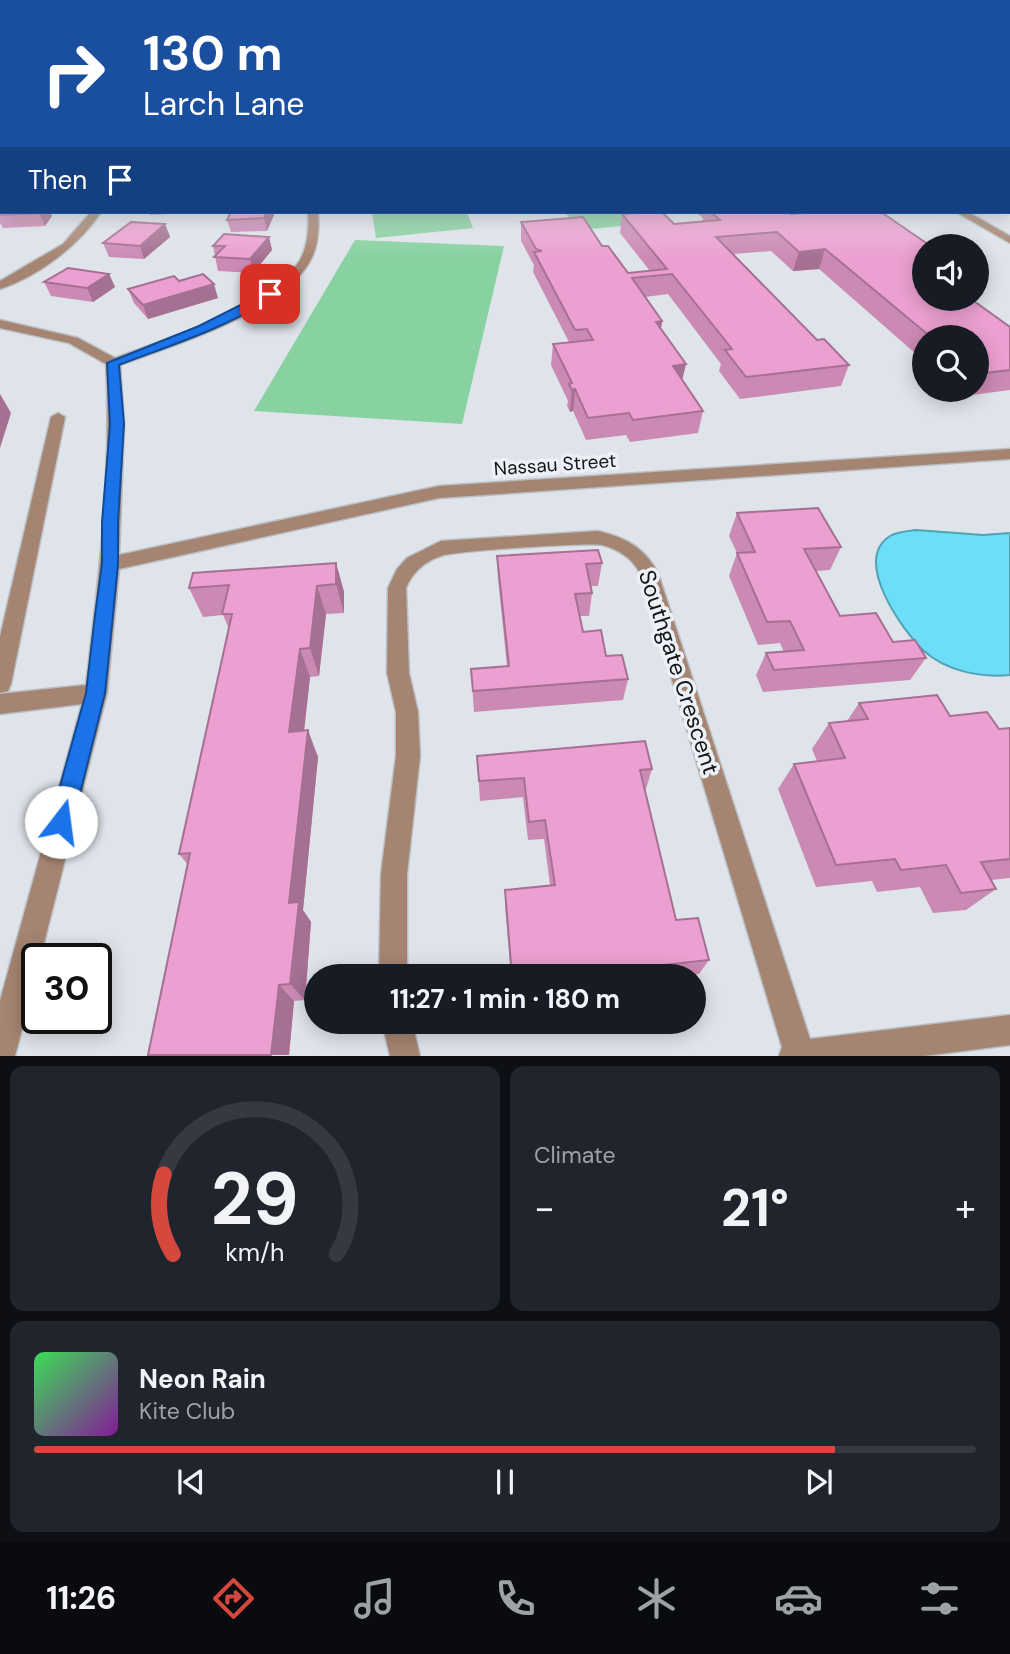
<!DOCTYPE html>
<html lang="en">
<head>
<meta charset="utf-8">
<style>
  body { margin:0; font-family:"DM Sans",sans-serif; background:#20242c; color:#f1f3f6; height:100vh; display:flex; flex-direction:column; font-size:26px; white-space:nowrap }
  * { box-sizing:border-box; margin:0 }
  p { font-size:23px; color:#9ea1a6 }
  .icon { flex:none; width:38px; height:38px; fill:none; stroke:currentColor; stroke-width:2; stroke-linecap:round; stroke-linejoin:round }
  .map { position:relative; height:1056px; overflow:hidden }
  .side { display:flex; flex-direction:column; gap:10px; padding:10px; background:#0d0f14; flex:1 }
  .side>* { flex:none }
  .banner { position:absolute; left:0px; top:0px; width:1012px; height:214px; box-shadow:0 4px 18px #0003; background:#1a4fa0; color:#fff; overflow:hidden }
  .controls { position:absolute; left:912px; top:234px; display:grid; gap:14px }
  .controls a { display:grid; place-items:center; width:77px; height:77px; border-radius:50%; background:#171b24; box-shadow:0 4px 18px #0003; font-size:35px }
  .speed { position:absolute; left:21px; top:943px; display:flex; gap:14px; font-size:35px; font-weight:700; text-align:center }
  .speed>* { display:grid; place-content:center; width:91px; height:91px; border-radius:50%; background:#171b24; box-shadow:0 4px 18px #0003; line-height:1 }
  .speed .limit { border:4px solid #111; border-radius:10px; background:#fff; color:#111 }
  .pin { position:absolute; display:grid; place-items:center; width:60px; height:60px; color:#fff; margin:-30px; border-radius:14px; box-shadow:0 4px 10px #0006 }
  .me { position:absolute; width:77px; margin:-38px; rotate:15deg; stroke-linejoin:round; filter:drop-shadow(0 0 5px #0008) }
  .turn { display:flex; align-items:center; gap:24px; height:147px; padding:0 28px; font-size:32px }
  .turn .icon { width:91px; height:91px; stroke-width:2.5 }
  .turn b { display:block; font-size:49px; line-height:60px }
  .then { display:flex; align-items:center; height:66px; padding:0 28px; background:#0003; gap:14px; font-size:26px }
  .big { font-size:52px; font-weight:700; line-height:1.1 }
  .side .widget { flex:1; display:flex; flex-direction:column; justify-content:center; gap:10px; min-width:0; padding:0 24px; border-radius:14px; background:#20242c }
  .side .dial { align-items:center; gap:0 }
  .dial svg { height:182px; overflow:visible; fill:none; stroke:#363941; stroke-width:7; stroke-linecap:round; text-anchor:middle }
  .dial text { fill:#f1f3f6; stroke:none }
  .song { display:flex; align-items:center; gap:21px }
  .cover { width:84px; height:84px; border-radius:10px; background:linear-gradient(135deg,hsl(130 70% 55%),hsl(290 70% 35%)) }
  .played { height:7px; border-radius:4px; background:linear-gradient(90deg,#d6483e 85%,#363941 85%) }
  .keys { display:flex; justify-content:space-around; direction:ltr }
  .heat { display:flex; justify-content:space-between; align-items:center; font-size:38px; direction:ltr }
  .side .tiles { flex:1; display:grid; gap:10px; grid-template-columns:1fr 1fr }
  .widget:last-child { grid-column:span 2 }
  .trip { position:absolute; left:304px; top:964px; width:402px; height:70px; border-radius:35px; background:#171b24; box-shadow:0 4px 18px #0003; font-weight:700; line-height:70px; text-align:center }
  .tab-bar { display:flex; height:112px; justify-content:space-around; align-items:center; background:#090b0e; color:#9ea1a6 }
  .tab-bar .icon { width:49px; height:49px }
  .tab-bar .current { color:#d6483e }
  .tab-bar b { font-size:32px; color:#f1f3f6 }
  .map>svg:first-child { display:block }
</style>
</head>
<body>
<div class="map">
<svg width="1010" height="1056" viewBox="0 0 1010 1056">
  <rect width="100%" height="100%" fill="#dee4ea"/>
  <g fill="#88d1a0">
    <path d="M372,212h95l6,16 -97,10z"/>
    <path d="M565,212h66l11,12 -63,6z"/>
    <path d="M355,240l149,6 -42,178 -208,-13z"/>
  </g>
  <path fill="#6cdef8" stroke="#52a2b5" stroke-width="2" d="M916,530l67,5 27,-2v142c-29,3 -64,-4 -86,-24 -22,-21 -72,-91 -34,-115 7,-4 18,-5 26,-6z"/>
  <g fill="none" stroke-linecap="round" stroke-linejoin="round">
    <g stroke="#babfc4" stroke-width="3">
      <g id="minor">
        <rect x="0" y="122" width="2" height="4"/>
        <rect x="0" y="182" width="2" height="6"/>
        <path d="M91,212h10c-21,33 -64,65 -101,77v-8l63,-37z"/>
        <path d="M308,212h10c1,14 1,29 -5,43 -23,56 -139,90 -193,110l4,59 -5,131 320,-69 571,-37v10l-571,39 -320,71 -12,124 -67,266h-3v12l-22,85h-15v-55l82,-297 -82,10v-20l86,-9c13,-106 26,-214 20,-321l-37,-21 -69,-15v-8l78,18 37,20c50,-19 157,-50 185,-98 8,-15 9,-32 8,-48z"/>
        <path d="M956,212h12l42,24v7z"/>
        <path d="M58,413l7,4 -54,267 -3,7 -8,2v-56l51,-220z"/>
        <path d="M598,531c28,7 46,16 60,42l152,466 200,-24v30l-86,11h-145l3,-9 -142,-474c-8,-15 -22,-24 -38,-28 -11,-3 -150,6 -161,11 -16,5 -29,17 -35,32l3,85 9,39 2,44 -13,118v102h-28l2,-102 15,-118v-44l-9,-39 1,-85 9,-19 10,-11 34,-17z"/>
        <path d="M382,1022h30l8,34h-30z"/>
      </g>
    </g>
    <use href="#minor" fill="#a58471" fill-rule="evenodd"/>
  </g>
  <g fill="#cb8ab4">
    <path d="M2,126v18h-2v-16z"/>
    <path d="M0,212h50l2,4 -7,10 -42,2 -3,-5z"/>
    <path d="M149,212h36v1l-35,2z"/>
    <path d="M231,212h42l1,3 -7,16 -36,1 -4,-12z"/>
    <path d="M696,212h92l136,87 86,28v63l-46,6 -6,-6h18v-52h-52v23l-105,-92 -26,2 -22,-20 -38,3 84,86 32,25 -8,21 -101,13 -21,-28 2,-7 -53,-70 -23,3 17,24 -1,8 21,51 21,31 -5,22 -68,9 -4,-7 -40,5 -13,-29 -3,1 -3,-6 1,-5 -17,-36 2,-21 16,-2 -36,-70 1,-7 -13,-24v-19l81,24 26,27 22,-2 -30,-38 2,-19 52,10 28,-2 1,-4z"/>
    <path d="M165,224l5,13 -26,22 -35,-2 -6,-14z"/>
    <path d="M269,237l3,13 -19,23 -35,-2 -5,-25z"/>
    <path d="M109,274l6,13 -22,15 -42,-6 -7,-14z"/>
    <path d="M179,281l39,17 -70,21 -14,-16 -6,-14z"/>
    <path d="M737,513l104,34 -11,23 -14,1 24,45 86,42 -16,22 -147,12 -7,-17 10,-22 18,-1 -4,-9 -22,2 -29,-69 8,-23 -8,-17z"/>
    <path d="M497,556l105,7 -4,23h-7l1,7 -3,23h-10l4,16 45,47 -5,21 -149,12 -3,-43 36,-3 -9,-87z"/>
    <path d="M336,563l8,29v21l-18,1 -7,62 -9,1 -6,54 14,26 -15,153 8,12 -6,78 -11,1 -5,54 -101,-190 -9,-11 50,-225 -6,-14 -20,2 -14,-29z"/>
    <path d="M859,703l91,13 49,13 11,-1v150l-19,2 5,9 -30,21 -33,3 -13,-26 -43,5 -5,-11 -56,6 -38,-98 16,-25 23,-3 -5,-12 17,-26 18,-2z"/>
    <path d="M477,756l175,13 -6,20h-2l32,131 33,40 -10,14 -21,2h-167l-6,-70v-16l45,-5 -6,-46 -16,1 -5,-43 -43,4z"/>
  </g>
  <g fill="#a57092">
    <rect x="0" y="153" width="2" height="12"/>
    <path d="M40,212h10l2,4 -7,10 -6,-13z"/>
    <path d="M267,212h6l1,3 -7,16 -3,-13z"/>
    <path d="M165,224l5,13 -26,22 -4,-13z"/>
    <path d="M269,237l3,13 -19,23 -3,-14z"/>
    <path d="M825,249l-6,20 -26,2 6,-19z"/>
    <path d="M109,274l6,13 -22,15 -6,-14z"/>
    <path d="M214,284l4,14 -70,21 -5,-14z"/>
    <path d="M662,321l-3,21 -3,-20z"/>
    <path d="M686,364l-5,22 -8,-20z"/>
    <path d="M575,389l-2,22 -3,1 2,-22z"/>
    <path d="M0,394l11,19 -11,35z"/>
    <path d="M336,563l8,29v21l-8,-29z"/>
    <path d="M317,586l9,28 -7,62 -9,-28z"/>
    <path d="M300,649l10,28 -9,81 -12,-26z"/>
    <path d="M308,730l10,27 -15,153 8,12 -6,78 -15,-16 -1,-81z"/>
    <path d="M279,985l15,16 -5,54h-18z"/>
  </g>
  <g fill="#eca0d1" stroke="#a57092" stroke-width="2">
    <rect x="0" y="144" width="2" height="9"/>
    <path d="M2,210v2h38l-1,1 -39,2v-3z"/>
    <path d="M231,212h36l-3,6 -37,2z"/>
    <path d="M650,212h12l12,12 46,-4 -9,-8h77l3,2 26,-2h64l51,35h-8v52h47l39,28v43l-34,4v-36h-44l-107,-89 -26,3 -22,-20 -61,5 101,103 7,-1 25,26 -103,12 -21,-27 7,-1 -60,-75 -40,4 30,43 -6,1 30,42 -13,2 30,45 -70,9 -4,-7 -41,5 -13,-29 -3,1 -3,-6 3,-1 -19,-39 40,-4 -6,-11 -12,1 -41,-78 8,-1 -6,-2 -15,-27 62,-5 19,29h6l20,27 39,-4 -45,-55z"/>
    <path d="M131,222l34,2 -25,22 -37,-3z"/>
    <path d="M224,234l45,3 -19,22 -36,-2 11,-11h-12z"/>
    <path d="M68,268l41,6 -22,14 -43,-6z"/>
    <path d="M203,274l11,10 -71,21 -15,-16 46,-13 5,5z"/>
    <path d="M818,508l23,39 -37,2 36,67 36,-3 17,29 22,-2 11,18 -152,12 -8,-17 38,-3 -14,-29 -23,1 -30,-69 18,-1 -18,-39z"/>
    <path d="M598,550l4,13 -16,1 6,29 -17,1 8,38 18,-2 5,26 16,-1 6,24 -155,12 -2,-22 38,-3 -12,-110z"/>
    <path d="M336,563v21l-19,2 -7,62 -10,1 -11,83 19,-2 -19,173 10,-1 -9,82 -11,1 -8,70h-123l42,-202 -11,1 53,-240h-10l7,-29 -40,3 4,-15z"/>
    <path d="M937,695l13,21 37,-4 12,17 11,-1v131l-29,3 15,27 -35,4 -15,-28 -45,5 -6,-11 -59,6 -42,-101 51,-6 -16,-35 39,-4 -9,-16z"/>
    <path d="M645,741l7,28 -12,1 36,150 22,-2 11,42 -144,16h-53l-7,-86 50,-5 -10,-65 -16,2 -5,-44 -45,3 -2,-25z"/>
  </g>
  <linearGradient id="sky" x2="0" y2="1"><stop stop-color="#76c5ee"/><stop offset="0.43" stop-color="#f0f3f6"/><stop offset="1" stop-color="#f0f3f6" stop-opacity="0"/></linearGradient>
  <rect width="1010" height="259" fill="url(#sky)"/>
  <path fill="#1a73e8" stroke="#114b97" stroke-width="2" d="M270,290l5,4 -1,2c-47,32 -103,49 -155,69l5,59 -6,98v42l-5,51 -8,78 -32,129 -4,8 -8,4 -8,-4 -3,-8 36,-129 9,-78 7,-51v-42l8,-98 -3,-61 92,-37z"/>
  <g text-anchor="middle" stroke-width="7" stroke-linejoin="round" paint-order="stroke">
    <g font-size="19" fill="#141618" stroke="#ecf1f7">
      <text transform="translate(555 464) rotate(-4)" y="7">Nassau Street</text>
    </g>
    <g font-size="23" fill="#141618" stroke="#ecf1f7">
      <text transform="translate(679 672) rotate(72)" y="8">Southgate Crescent</text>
    </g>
  </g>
</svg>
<div class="controls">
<a><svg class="icon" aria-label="sound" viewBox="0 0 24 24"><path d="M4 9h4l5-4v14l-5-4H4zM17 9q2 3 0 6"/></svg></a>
<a><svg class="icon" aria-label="search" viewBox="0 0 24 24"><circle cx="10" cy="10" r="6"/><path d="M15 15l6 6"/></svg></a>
</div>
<div class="speed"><div class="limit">30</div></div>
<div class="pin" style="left:270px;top:294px;background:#d93025"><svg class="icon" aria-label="arrive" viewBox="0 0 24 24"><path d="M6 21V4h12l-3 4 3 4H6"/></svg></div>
<svg class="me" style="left:61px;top:822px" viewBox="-20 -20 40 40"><circle r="19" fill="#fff"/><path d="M0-13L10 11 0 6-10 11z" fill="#1a73e8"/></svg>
<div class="trip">11:27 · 1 min · 180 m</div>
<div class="banner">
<div class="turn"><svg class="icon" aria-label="right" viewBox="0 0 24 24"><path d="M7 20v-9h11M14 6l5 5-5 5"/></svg><div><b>130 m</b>Larch Lane</div></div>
<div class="then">Then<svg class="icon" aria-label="arrive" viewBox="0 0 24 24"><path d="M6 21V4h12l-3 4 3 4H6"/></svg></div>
</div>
</div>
<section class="side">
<div class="tiles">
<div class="widget dial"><svg viewBox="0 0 100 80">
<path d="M14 69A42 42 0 1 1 86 69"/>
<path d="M14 69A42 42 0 0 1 10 34" stroke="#d6483e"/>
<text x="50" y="56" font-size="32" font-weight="700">29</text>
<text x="50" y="72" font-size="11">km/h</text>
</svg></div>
<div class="widget"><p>Climate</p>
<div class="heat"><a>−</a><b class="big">21°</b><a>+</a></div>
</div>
<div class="widget">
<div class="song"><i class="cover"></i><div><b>Neon Rain</b><p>Kite Club</p></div></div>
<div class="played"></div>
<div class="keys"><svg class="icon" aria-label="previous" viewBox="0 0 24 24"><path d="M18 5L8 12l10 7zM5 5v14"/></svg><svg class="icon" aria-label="pause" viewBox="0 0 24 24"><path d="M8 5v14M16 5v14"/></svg><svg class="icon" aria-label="next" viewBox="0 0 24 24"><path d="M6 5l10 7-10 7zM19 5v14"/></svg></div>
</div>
</div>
</section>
<nav class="tab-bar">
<b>11:26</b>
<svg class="icon current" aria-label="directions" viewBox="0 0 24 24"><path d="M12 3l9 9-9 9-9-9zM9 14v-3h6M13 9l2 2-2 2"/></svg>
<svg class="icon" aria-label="music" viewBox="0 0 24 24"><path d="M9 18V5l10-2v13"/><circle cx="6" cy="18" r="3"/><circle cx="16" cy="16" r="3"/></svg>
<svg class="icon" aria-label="phone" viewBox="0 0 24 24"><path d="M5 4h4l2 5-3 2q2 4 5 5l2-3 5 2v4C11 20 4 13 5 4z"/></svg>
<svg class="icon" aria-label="climate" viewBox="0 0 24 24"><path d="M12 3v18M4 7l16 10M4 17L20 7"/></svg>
<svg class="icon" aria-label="car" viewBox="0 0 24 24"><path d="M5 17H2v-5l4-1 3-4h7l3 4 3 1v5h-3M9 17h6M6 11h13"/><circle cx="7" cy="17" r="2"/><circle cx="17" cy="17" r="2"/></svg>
<svg class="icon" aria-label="filters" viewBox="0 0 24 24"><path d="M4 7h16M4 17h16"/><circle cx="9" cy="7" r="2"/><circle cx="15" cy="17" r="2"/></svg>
</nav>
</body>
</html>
